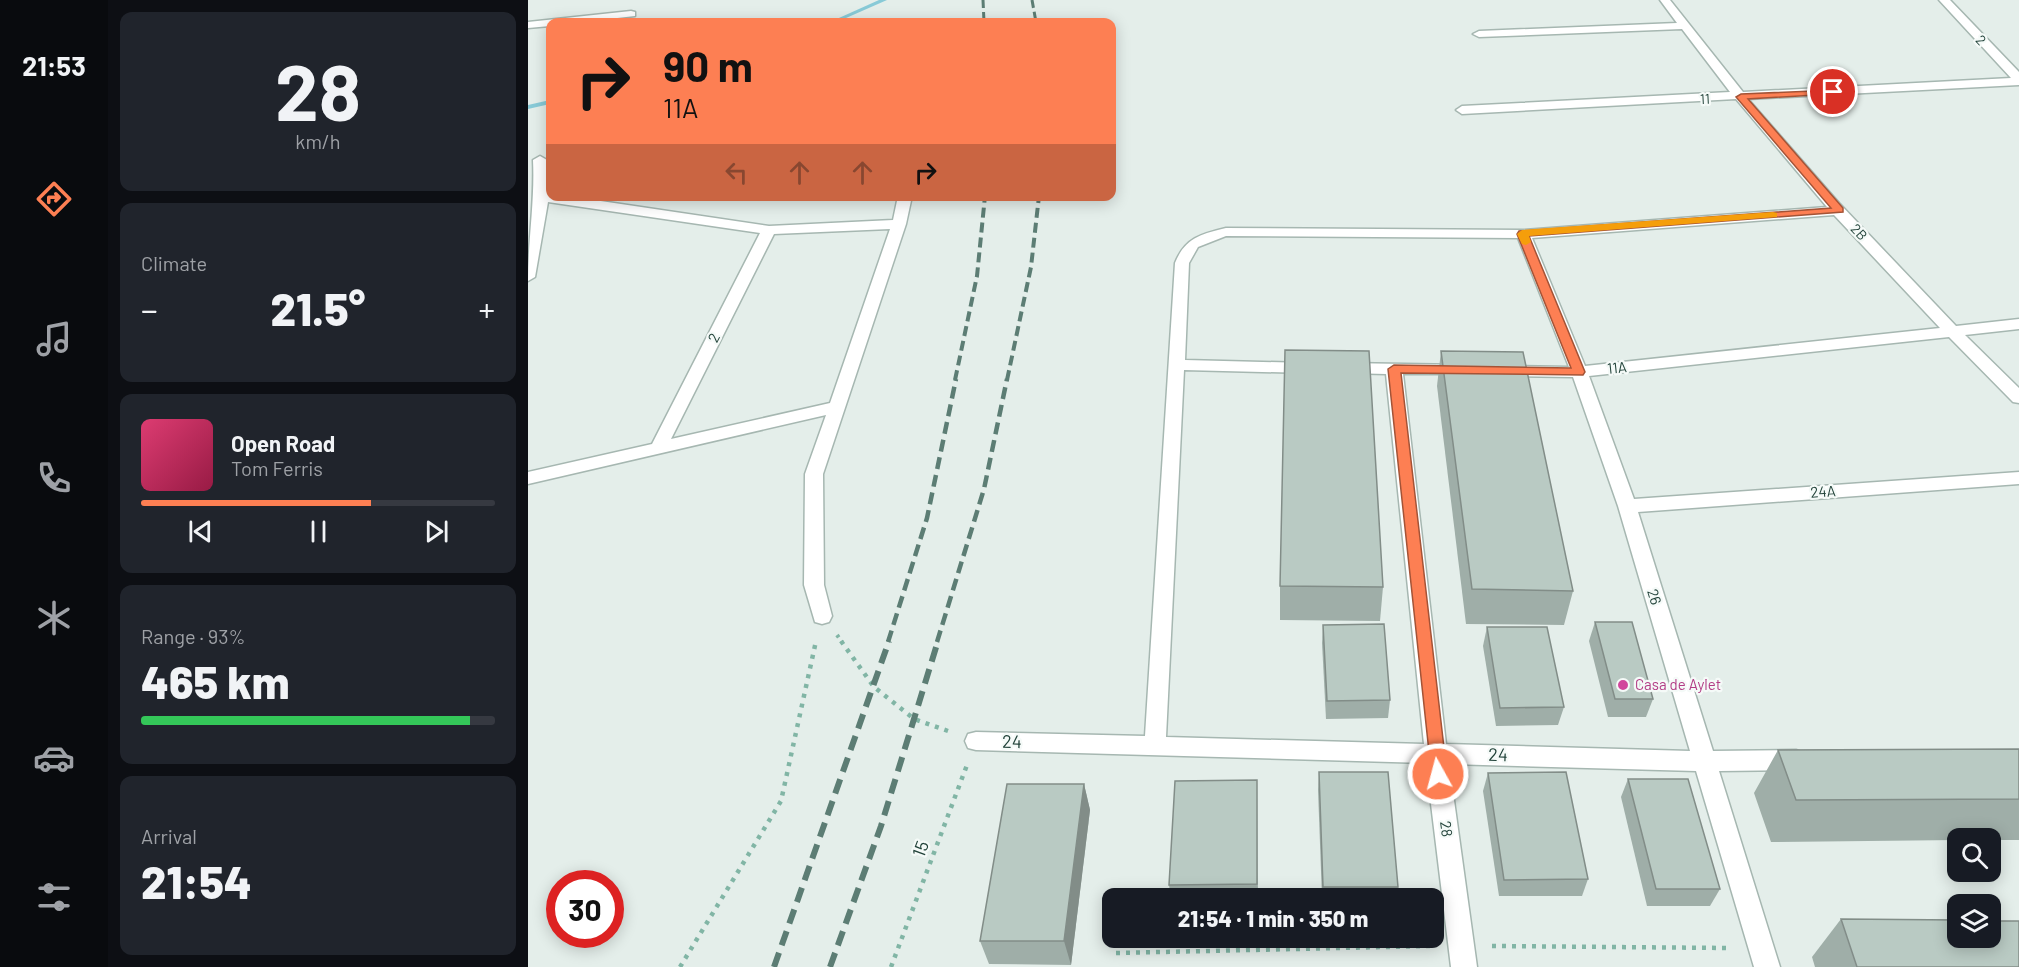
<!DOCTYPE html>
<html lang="en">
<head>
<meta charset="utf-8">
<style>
  body { margin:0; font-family:Barlow,sans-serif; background:#20242c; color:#f1f3f6; height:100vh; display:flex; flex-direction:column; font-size:22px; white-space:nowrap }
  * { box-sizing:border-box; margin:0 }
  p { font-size:20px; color:#9ea1a6 }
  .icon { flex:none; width:33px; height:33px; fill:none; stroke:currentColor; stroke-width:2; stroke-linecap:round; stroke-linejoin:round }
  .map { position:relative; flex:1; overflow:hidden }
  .sheet { display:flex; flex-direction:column; gap:12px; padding:12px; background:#0d0f14; width:420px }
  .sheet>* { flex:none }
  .top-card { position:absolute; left:18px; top:18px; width:570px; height:183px; border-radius:12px; box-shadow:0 3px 15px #0003; background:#fd7f53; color:#111; overflow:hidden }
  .controls { position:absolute; left:1419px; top:828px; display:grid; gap:12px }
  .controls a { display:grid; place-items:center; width:54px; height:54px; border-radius:12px; background:#171b24; box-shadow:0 3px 15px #0003; font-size:30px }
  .speed { position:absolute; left:18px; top:870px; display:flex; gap:12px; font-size:30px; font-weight:700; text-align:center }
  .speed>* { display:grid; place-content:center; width:78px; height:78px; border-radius:50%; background:#171b24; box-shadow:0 3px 15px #0003; line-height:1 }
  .speed .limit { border:9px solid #d22; background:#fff; color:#111 }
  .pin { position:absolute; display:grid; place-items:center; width:51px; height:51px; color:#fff; margin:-26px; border:3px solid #fff; border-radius:50%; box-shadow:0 2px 6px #0007 }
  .me { position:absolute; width:66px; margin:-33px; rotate:353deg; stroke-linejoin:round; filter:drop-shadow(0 0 4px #0008) }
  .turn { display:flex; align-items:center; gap:21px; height:126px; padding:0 18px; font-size:27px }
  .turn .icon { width:78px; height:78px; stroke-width:2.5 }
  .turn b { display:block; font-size:42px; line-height:51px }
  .lanes { display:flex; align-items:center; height:57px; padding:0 18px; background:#0003; justify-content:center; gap:30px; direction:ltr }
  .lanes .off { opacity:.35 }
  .big { font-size:45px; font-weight:800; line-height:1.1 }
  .sheet .card { flex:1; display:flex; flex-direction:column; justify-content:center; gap:9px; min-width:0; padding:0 21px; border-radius:12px; background:#20242c }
  .sheet .dial { align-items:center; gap:0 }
  .dial b { font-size:78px; line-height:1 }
  .song { display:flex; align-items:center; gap:18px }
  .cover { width:72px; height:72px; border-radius:9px; background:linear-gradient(135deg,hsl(340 70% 55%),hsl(340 70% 35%)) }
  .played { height:6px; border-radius:3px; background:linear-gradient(90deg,#fd7f53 65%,#363941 65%) }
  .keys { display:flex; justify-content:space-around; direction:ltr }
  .heat { display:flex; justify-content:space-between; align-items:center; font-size:33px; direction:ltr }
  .charge { height:9px; border-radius:4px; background:linear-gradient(90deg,#34c759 93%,#363941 0) }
  .trip { position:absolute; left:574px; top:888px; width:342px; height:60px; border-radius:12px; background:#171b24; box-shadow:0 3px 15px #0003; font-weight:800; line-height:60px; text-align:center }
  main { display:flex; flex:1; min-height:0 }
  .tab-bar { display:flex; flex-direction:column; width:108px; justify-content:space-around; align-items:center; background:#090b0e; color:#9ea1a6 }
  .tab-bar .icon { width:42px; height:42px }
  .tab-bar .active { color:#fd7f53 }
  .tab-bar b { font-size:27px; color:#f1f3f6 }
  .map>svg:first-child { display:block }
</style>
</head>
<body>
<main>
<nav class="tab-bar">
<b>21:53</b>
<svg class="icon active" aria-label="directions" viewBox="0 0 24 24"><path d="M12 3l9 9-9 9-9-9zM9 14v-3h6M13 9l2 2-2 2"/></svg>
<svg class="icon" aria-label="music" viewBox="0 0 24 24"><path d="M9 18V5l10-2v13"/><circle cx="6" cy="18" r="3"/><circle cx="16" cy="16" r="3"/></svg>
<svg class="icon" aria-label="phone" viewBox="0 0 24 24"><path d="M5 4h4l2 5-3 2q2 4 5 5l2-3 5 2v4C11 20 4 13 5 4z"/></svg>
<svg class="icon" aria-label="climate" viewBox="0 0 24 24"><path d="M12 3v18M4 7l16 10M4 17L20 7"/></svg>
<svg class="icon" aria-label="car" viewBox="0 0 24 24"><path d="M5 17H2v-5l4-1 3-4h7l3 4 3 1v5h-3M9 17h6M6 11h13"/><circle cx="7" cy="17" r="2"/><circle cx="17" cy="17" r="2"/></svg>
<svg class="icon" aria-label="filters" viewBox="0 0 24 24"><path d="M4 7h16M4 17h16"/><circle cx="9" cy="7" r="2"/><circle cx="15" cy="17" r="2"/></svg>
</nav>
<section class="sheet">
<div class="card dial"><b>28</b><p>km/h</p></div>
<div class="card"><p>Climate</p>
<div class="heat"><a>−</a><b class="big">21.5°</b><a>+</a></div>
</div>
<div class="card">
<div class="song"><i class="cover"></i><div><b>Open Road</b><p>Tom Ferris</p></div></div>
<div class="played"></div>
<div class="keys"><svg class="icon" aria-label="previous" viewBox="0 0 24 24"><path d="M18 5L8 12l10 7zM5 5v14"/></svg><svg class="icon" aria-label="pause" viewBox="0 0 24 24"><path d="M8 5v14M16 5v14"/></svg><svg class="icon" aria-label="next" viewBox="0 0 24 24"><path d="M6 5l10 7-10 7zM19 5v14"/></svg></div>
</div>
<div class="card"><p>Range · 93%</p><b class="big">465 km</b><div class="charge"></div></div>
<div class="card"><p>Arrival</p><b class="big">21:54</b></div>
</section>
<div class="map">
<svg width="1491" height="967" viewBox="0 0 1491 967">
  <rect width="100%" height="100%" fill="#e4eeea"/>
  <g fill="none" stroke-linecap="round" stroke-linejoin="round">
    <g fill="#88cad7" fill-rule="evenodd">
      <path d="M351,0h8l-50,22h-7z"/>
      <path d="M22,100v4l-22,5v-4z"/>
    </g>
    <g stroke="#a6b7b1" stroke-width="3">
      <g id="minor">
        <path d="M1132,0h10l73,92 268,-14 -72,-78h11l69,72v13l-271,14 91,104 117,123 63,-7v10l-54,6 54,53v15l-6,-1 -64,-65 -360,39 45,123 385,-27v12l-381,28 75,239 83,-1 8,3 3,7 -3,7 -8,3 -77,1 61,196h-26l-58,-196 -247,-7 28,203h-26l-25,-204 -450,-13 -8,-2 -3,-7 3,-7 8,-2 169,4 30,-473c10,-25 26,-29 51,-35l297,2 304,-23 -91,-108 -274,15 -6,-4 6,-4 268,-14 -48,-63 -203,8 -6,-3 6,-3 198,-8zM1306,215l106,113 -355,38 -53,-128zM698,236l292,2 51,129 -66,-1 -8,5 8,5 70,1 45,129 72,245 -244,-7 -43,-370h66l2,-4 -8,-5 -116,-2 -8,5 8,5 39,1 38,370 -258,-7 18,-367 123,3 8,-5 -8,-5 -122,-3 4,-97 9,-16z"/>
        <path d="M103,11l4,1v4l-53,6h-32v4l-22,2v-6z"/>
        <path d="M12,156l7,4 3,36h17l202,30 124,-6 5,-24h14l-6,28 -83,250 1,111 8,31 -3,6 -7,2 -7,-2 -11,-37 1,-111 21,-59 -298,69v-12l124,-28 108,-211 -212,-31 -13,75 -7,4c0,-41 7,-80 5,-121zM362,229l-60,174 -159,36 103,-205z"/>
      </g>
    </g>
    <path stroke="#81b5a5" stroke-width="4" stroke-dasharray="3 4.5" stroke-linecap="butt" d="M309,635l5,7"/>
    <g stroke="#81b5a5" stroke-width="4.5" stroke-dasharray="4 6" stroke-linecap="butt">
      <path d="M313,641l33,46 40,32 34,12"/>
      <path d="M964,946l238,2"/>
      <path d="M588,953l314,-7"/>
      <path d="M152,967l101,-166 35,-160"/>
      <path d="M363,967l76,-202"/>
    </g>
    <use href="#minor" fill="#fff" fill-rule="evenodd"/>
    <g stroke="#5c7d74" stroke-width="3" stroke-dasharray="8 4" stroke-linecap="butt">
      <path d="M455,0l1,22"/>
      <path d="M504,0l4,22"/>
    </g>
    <g stroke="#5c7d74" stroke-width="4" stroke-dasharray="10 5" stroke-linecap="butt">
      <path d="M427,380l22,-104 8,-80"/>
      <path d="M479,380l24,-113 8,-71"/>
    </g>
    <g stroke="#5c7d74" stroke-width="4.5" stroke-dasharray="12 6" stroke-linecap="butt">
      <path d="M360,642l39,-124 29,-139"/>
      <path d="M409,642l47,-153 23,-110"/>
    </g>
    <g stroke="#5c7d74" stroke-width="6" stroke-dasharray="15 8" stroke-linecap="butt">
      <path d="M246,967l115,-326"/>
      <path d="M302,967l51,-141 57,-185"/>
    </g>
  </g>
  <g fill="#9faea8">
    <path d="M913,351l132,240 -9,34 -98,-1 -29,-238z"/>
    <path d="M752,586l103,1 -3,34 -100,-1z"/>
    <path d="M1067,622l58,77 -7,18h-38l-19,-76z"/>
    <path d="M795,625l67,75 -2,18 -62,1 -4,-76z"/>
    <path d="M959,627l77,80 -6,18 -62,1 -13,-80z"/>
    <path d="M1491,749v91h-29v-2h-32v2l-187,2 -17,-49 24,-43z"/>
    <path d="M791,772l79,115 -2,11h-74l-4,-108z"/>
    <path d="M960,773l100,106 -6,17h-83l-16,-105z"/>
    <path d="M1100,779l92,110 -10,17h-63l-26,-109z"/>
    <path d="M729,780l1,118h-87l-2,-13z"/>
    <path d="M556,784l6,26 -19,155 -82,-1 -9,-23z"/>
    <path d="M1313,919l178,48h-204l-3,-10z"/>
  </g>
  <path fill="#828d88" d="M556,784l6,26 -19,155 -7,-24z"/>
  <g fill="#b9cac3" stroke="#828d88" stroke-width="1.5">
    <path d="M757,350l84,1 14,236 -103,-1z"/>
    <path d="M913,351l82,1 50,239 -101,-2z"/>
    <path d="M1067,622h37l21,77h-38z"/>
    <path d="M856,624l6,76 -63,1 -4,-76z"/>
    <path d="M959,627h60l17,80 -64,1z"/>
    <path d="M1491,749v50l-223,1 -18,-50z"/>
    <path d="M791,772h69l10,115h-75z"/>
    <path d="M1038,772l22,107 -84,1 -16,-107z"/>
    <path d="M1100,779h60l32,110h-64z"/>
    <path d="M729,780v104l-88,1 6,-104z"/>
    <path d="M479,784h77l-20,157h-84z"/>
    <path d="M1313,919l117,1v18h32v-17h29v46h-162z"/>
  </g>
  <path fill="#fd7f53" stroke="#a45336" stroke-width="1.5" d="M1309,90l1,2 -5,2 -85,5 95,109v4l-314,24 56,136 -2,3 -182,-2 46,401 -3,6 -6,2 -6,-2 -44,-411 6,-4 177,3 -54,-134 2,-3 312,-23 -95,-111 5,-3z"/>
  <path fill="#f59e0b" d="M1245,212l4,1v4l-248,19 2,6 -5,3 -4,-1 -5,-10 5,-4z"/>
  <circle fill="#d1479c" stroke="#f5faf8" stroke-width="2" cx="1095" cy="685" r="6"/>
  <g text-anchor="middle" stroke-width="4.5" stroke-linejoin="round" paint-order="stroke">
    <g font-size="14" fill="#214239" stroke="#f5faf8">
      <text transform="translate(1453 40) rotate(47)" y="5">2</text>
      <text transform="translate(1177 99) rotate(-3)" y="5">11</text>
      <text transform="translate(1331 232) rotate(47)" y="5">2B</text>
    </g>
    <g font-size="15" fill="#214239" stroke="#f5faf8">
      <text transform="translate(186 338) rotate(-63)" y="5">2</text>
      <text transform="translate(1089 368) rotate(-6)" y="5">11A</text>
      <text transform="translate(1295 492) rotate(-4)" y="5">24A</text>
      <text transform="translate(1126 597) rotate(73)" y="5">26</text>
      <text transform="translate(918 829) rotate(82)" y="5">28</text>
    </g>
    <g font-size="15" fill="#b23c85" stroke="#f5faf8" text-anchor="start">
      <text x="1107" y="690">Casa de Aylet</text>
    </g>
    <g font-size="18" fill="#214239" stroke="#f5faf8">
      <text transform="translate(484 742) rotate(1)" y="6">24</text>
      <text transform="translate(970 755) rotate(2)" y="6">24</text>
      <text transform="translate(393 849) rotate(-69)" y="6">15</text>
    </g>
  </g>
</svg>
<div class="controls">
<a><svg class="icon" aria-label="search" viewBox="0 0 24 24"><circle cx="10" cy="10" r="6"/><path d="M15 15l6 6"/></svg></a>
<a><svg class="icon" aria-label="layers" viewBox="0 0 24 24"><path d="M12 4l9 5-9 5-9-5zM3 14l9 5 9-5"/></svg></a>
</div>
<div class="speed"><div class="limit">30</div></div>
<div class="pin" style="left:1305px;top:92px;background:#d93025"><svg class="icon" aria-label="arrive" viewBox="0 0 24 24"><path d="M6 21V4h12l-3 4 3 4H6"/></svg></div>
<svg class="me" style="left:910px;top:774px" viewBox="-20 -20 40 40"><circle r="17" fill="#fd7f53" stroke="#fff" stroke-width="3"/><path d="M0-11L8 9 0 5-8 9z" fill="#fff"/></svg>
<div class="trip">21:54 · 1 min · 350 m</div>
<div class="top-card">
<div class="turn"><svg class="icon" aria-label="right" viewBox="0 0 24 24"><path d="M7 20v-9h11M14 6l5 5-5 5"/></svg><div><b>90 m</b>11A</div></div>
<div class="lanes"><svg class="icon off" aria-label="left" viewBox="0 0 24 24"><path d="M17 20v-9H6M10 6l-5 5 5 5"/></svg><svg class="icon off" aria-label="ahead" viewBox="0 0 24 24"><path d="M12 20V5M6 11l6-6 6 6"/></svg><svg class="icon off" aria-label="ahead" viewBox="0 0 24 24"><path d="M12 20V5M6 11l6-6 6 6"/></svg><svg class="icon" aria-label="right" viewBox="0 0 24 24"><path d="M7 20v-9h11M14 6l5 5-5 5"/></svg></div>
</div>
</div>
</main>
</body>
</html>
